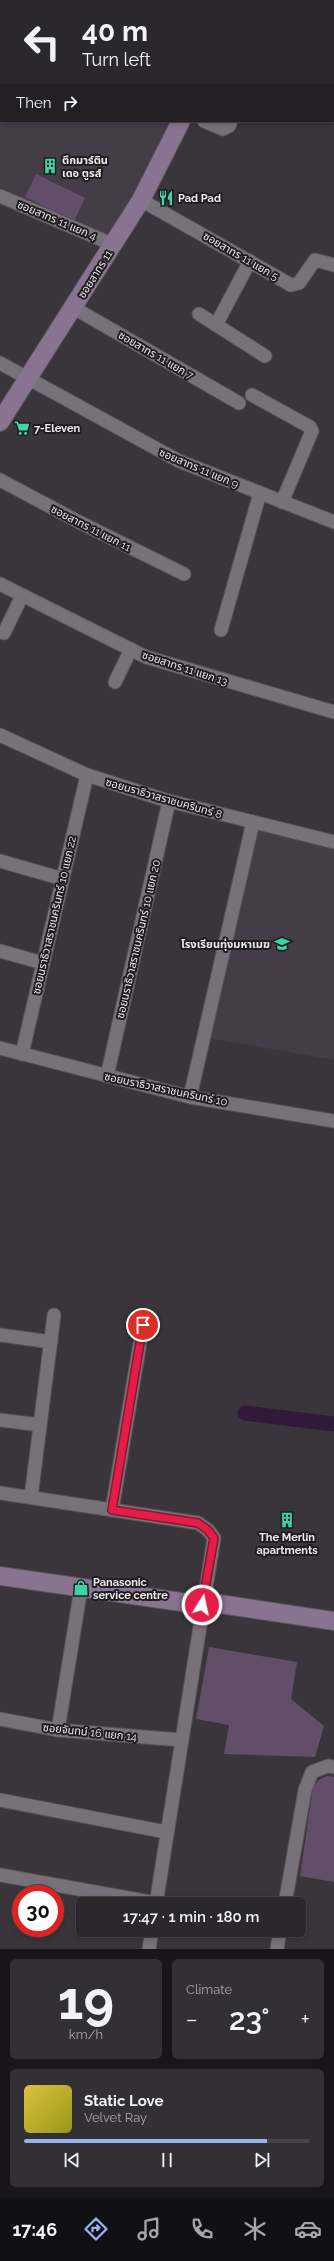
<!DOCTYPE html>
<html lang="en">
<head>
<meta charset="utf-8">
<style>
  body { margin:0; font-family:Raleway,"Noto Sans Thai",sans-serif; background:#333034; color:#f1f3f6; height:100vh; display:flex; flex-direction:column; font-size:15px; white-space:nowrap }
  * { box-sizing:border-box; margin:0 }
  p { font-size:13px; color:#a6a6a9 }
  .icon { flex:none; width:22px; height:22px; fill:none; stroke:currentColor; stroke-width:2; stroke-linecap:round; stroke-linejoin:round }
  .map { position:relative; height:1949px; overflow:hidden }
  .side { display:flex; flex-direction:column; gap:10px; padding:10px; background:#181618; flex:1 }
  .side>* { flex:none }
  .guide { position:absolute; left:0px; top:0px; width:334px; height:122px; box-shadow:0 2px 6px #0003,0 0 0 1px #474448; background:#2b282c; color:#f1f3f6; overflow:hidden }
  .speed { position:absolute; left:12px; top:1885px; display:flex; gap:8px; font-size:20px; font-weight:700; text-align:center }
  .speed>* { display:grid; place-content:center; width:52px; height:52px; border-radius:50%; background:#2b282c; box-shadow:0 2px 6px #0003,0 0 0 1px #474448; line-height:1 }
  .speed .limit { border:6px solid #d22; background:#fff; color:#111 }
  .pin { position:absolute; display:grid; place-items:center; width:34px; height:34px; color:#fff; margin:-17px; border:2px solid #fff; border-radius:50%; box-shadow:0 1px 4px #0007 }
  .me { position:absolute; width:44px; margin:-22px; rotate:10deg; stroke-linejoin:round; filter:drop-shadow(0 0 3px #0008) }
  .turn { display:flex; align-items:center; gap:14px; height:84px; padding:0 16px; font-size:18px }
  .turn .icon { width:52px; height:52px; stroke-width:2.5 }
  .turn b { display:block; font-size:28px; line-height:34px }
  .then { display:flex; align-items:center; height:38px; padding:0 16px; background:#0003; gap:8px; font-size:15px }
  .big { font-size:30px; font-weight:600; line-height:1.1 }
  .side .tile { flex:1; display:flex; flex-direction:column; justify-content:center; gap:6px; min-width:0; padding:0 14px; border-radius:6px; background:#333034 }
  .side .dial { align-items:center; gap:0 }
  .dial b { font-size:52px; line-height:1 }
  .song { display:flex; align-items:center; gap:12px }
  .cover { width:48px; height:48px; border-radius:6px; background:linear-gradient(135deg,hsl(50 70% 55%),hsl(60 70% 35%)) }
  .played { height:4px; border-radius:2px; background:linear-gradient(90deg,#95b2f1 85%,#474448 85%) }
  .keys { display:flex; justify-content:space-around; direction:ltr }
  .heat { display:flex; justify-content:space-between; align-items:center; font-size:22px; direction:ltr }
  .side .tiles { flex:1; display:grid; gap:10px; grid-template-columns:1fr 1fr }
  .tile:last-child { grid-column:span 2 }
  .trip { position:absolute; left:76px; top:1897px; width:230px; height:40px; border-radius:6px; background:#2b282c; box-shadow:0 2px 6px #0003,0 0 0 1px #474448; font-weight:600; line-height:40px; text-align:center }
  .tabs { display:flex; height:64px; justify-content:space-around; align-items:center; background:#111012; color:#a6a6a9 }
  .tabs .icon { width:28px; height:28px }
  .tabs .on { color:#95b2f1 }
  .tabs b { font-size:18px; color:#f1f3f6 }
  .map>svg:first-child { display:block }
</style>
</head>
<body>
<div class="map">
<svg width="334" height="1949" viewBox="0 0 334 1949">
  <rect width="100%" height="100%" fill="#39353a"/>
  <g fill="#443c47">
    <path d="M0,0h234l-233,1v120h171l-61,118 -111,-52z"/>
    <path d="M256,830l78,19v211l-125,-22z"/>
  </g>
  <g fill="#634e6a">
    <path d="M0,0h48l-47,1 -1,103z"/>
    <path d="M36,174l49,24 -11,23 -49,-24z"/>
    <path d="M209,1647l88,15 -6,37 33,27 -9,31 -91,-3 5,-29 -33,-6z"/>
    <path d="M327,1776l7,1v105l-34,-6 13,-89 6,-7z"/>
  </g>
  <g fill="none" stroke-linecap="round" stroke-linejoin="round">
    <path stroke="#311a39" stroke-width="15" d="M245,1413l89,11"/>
    <g stroke="#555156" stroke-width="15">
      <g id="street">
        <path d="M333,98h1"/>
        <path d="M204,121l19,8 6,-3 2,-5"/>
        <path d="M0,196l114,49"/>
        <path d="M141,200l150,85 8,-2 16,-23 19,5"/>
        <path d="M74,308l165,95"/>
        <path d="M199,314l66,42"/>
        <path d="M216,325l34,-64"/>
        <path d="M0,363l179,98 155,61"/>
        <path d="M252,395l58,32 2,4 -30,71"/>
        <path d="M0,480l79,42 105,52"/>
        <path d="M0,584l146,73 188,55"/>
        <path d="M221,630l39,-137"/>
        <path d="M4,633l18,-37"/>
        <path d="M115,682l16,-33"/>
        <path d="M0,735l87,40 78,25 169,42"/>
        <path d="M0,861l63,18"/>
        <path d="M0,951l43,12"/>
        <path d="M0,1048l190,49 144,24"/>
        <path d="M22,1054l65,-279"/>
        <path d="M107,1076l62,-275"/>
        <path d="M190,1097l63,-275"/>
        <path d="M0,1335l51,7"/>
        <path d="M0,1420l40,5"/>
        <path d="M0,1493l198,30 10,7 6,8 -58,366"/>
        <path d="M31,1497l23,-182"/>
        <path d="M112,1510l31,-185"/>
        <path d="M0,1719l58,11 123,10"/>
        <path d="M58,1730l23,-142"/>
        <path d="M0,1800l166,32"/>
        <path d="M0,1875l156,28"/>
        <path d="M285,1904l20,-114 7,-18 16,-6 6,1"/>
        <path d="M149,1949l3,-19"/>
        <path d="M277,1949l3,-19"/>
      </g>
    </g>
    <g stroke="#555156" stroke-width="20">
      <g id="secondary">
        <path d="M244,1v-1"/>
        <path d="M0,422l141,-222 40,-79"/>
        <path d="M0,1576l202,29 18,-1 114,17"/>
      </g>
    </g>
    <use href="#street" stroke="#777279" stroke-width="13"/>
    <use href="#secondary" stroke="#887490" stroke-width="18"/>
  </g>
  <g fill="none" stroke-linecap="round" stroke-linejoin="round">
    <g stroke="#92132f" stroke-width="10">
      <path id="route" d="M143,1325l-31,185 86,13 10,7 6,8 -12,67"/>
    </g>
    <use href="#route" stroke="#e11d48" stroke-width="7"/>
  </g>
  <defs>
    <g id="building-bare" transform="scale(1.2)"><path d="M-4-6H4V6H1V3H-1V6H-4ZM-2.5-4.3h1.7v1.8h-1.7ZM.8-4.3h1.7v1.8H.8ZM-2.5-1h1.7V.8h-1.7ZM.8-1h1.7V.8H.8Z" fill="#3cd4a3" stroke="#1f1d1f" stroke-width="2.5" paint-order="stroke"/></g>
    <g id="restaurant-bare" transform="scale(1.2)"><path d="M-5-6h1v4h1v-4h1v4h1v-4h1v5L-1.5 .5V6h-2V.5L-5-1ZM5-6V6H3V1.5H1.5Q1.5-4 5-6Z" fill="#3cd4a3" stroke="#1f1d1f" stroke-width="2.5" paint-order="stroke"/></g>
    <g id="supermarket-bare" transform="scale(1.2)"><path d="M-6-5.5h2.5l.6 2H6L4.5 2H-2.5L-4.4-4H-6ZM-1.5 3.2a1.3 1.3 0 1 0 .1 0ZM3 3.2a1.3 1.3 0 1 0 .1 0Z" fill="#3cd4a3" stroke="#1f1d1f" stroke-width="2.5" paint-order="stroke"/></g>
    <g id="school-bare" transform="scale(1.2)"><path d="M0-5L7-2L0 1L-7-2ZM-4 1L0 2.5L4 1V4Q0 6-4 4Z" fill="#3cd4a3" stroke="#1f1d1f" stroke-width="2.5" paint-order="stroke"/></g>
    <g id="shop-bare" transform="scale(1.2)"><path d="M-5-2.5h2.3a2.7 3.5 0 0 1 5.4 0H5L5.5 6h-11ZM-1.5-2.5h3a1.5 2.3 0 0 0-3 0Z" fill="#3cd4a3" stroke="#1f1d1f" stroke-width="2.5" paint-order="stroke"/></g>
  </defs>
  <g fill-rule="evenodd">
    <use href="#building-bare" x="50" y="166"/>
    <use href="#restaurant-bare" x="166" y="198"/>
    <use href="#supermarket-bare" x="22" y="428"/>
    <use href="#school-bare" x="282" y="944"/>
    <use href="#building-bare" x="287" y="1520"/>
    <use href="#shop-bare" x="81" y="1588"/>
  </g>
  <g text-anchor="middle" stroke-width="4" stroke-linejoin="round" paint-order="stroke">
    <g font-size="11" font-weight="bold" fill="#ebe9ec" stroke="#1f1d1f" text-anchor="start">
      <text x="62" y="164">ตึกมาร์ติน<tspan x="62" dy="13">เดอ ตูรส์</tspan></text>
      <text x="178" y="202">Pad Pad</text>
      <text x="34" y="432">7-Eleven</text>
      <text x="270" y="948" text-anchor="end">โรงเรียนทุ่งมหาเมฆ</text>
      <text x="287" y="1541" text-anchor="middle">The Merlin<tspan x="287" dy="13">apartments</tspan></text>
      <text x="93" y="1586">Panasonic<tspan x="93" dy="13">service centre</tspan></text>
    </g>
    <g font-size="11" fill="#ebe9ec" stroke="#1f1d1f">
      <text transform="translate(57 220) rotate(23)" y="4">ซอยสาทร 11 แยก 4</text>
      <text transform="translate(241 256) rotate(30)" y="4">ซอยสาทร 11 แยก 5</text>
      <text transform="translate(95 274) rotate(-58)" y="4">ซอยสาทร 11</text>
      <text transform="translate(156 355) rotate(30)" y="4">ซอยสาทร 11 แยก 7</text>
      <text transform="translate(199 468) rotate(23)" y="4">ซอยสาทร 11 แยก 9</text>
      <text transform="translate(91 528) rotate(27)" y="4">ซอยสาทร 11 แยก 11</text>
      <text transform="translate(185 668) rotate(18)" y="4">ซอยสาทร 11 แยก 13</text>
      <text transform="translate(164 798) rotate(16)" y="4">ซอยนราธิวาสราชนครินทร์ 8</text>
      <text transform="translate(54 915) rotate(-77)" y="4">ซอยนราธิวาสราชนครินทร์ 10 แยก 22</text>
      <text transform="translate(138 939) rotate(-77)" y="4">ซอยนราธิวาสราชนครินทร์ 10 แยก 20</text>
      <text transform="translate(166 1089) rotate(12)" y="4">ซอยนราธิวาสราชนครินทร์ 10</text>
      <text transform="translate(90 1732) rotate(6)" y="4">ซอยจันทน์ 16 แยก 14</text>
    </g>
  </g>
</svg>
<div class="speed"><div class="limit">30</div></div>
<div class="pin" style="left:143px;top:1325px;background:#d93025"><svg class="icon" aria-label="arrive" viewBox="0 0 24 24"><path d="M6 21V4h12l-3 4 3 4H6"/></svg></div>
<svg class="me" style="left:202px;top:1605px" viewBox="-20 -20 40 40"><circle r="17" fill="#e11d48" stroke="#fff" stroke-width="3"/><path d="M0-11L8 9 0 5-8 9z" fill="#fff"/></svg>
<div class="trip">17:47 · 1 min · 180 m</div>
<div class="guide">
<div class="turn"><svg class="icon" aria-label="left" viewBox="0 0 24 24"><path d="M17 20v-9H6M10 6l-5 5 5 5"/></svg><div><b>40 m</b>Turn left</div></div>
<div class="then">Then<svg class="icon" aria-label="right" viewBox="0 0 24 24"><path d="M7 20v-9h11M14 6l5 5-5 5"/></svg></div>
</div>
</div>
<section class="side">
<div class="tiles">
<div class="tile dial"><b>19</b><p>km/h</p></div>
<div class="tile"><p>Climate</p>
<div class="heat"><a>−</a><b class="big">23°</b><a>+</a></div>
</div>
<div class="tile">
<div class="song"><i class="cover"></i><div><b>Static Love</b><p>Velvet Ray</p></div></div>
<div class="played"></div>
<div class="keys"><svg class="icon" aria-label="previous" viewBox="0 0 24 24"><path d="M18 5L8 12l10 7zM5 5v14"/></svg><svg class="icon" aria-label="pause" viewBox="0 0 24 24"><path d="M8 5v14M16 5v14"/></svg><svg class="icon" aria-label="next" viewBox="0 0 24 24"><path d="M6 5l10 7-10 7zM19 5v14"/></svg></div>
</div>
</div>
</section>
<nav class="tabs">
<b>17:46</b>
<svg class="icon on" aria-label="directions" viewBox="0 0 24 24"><path d="M12 3l9 9-9 9-9-9zM9 14v-3h6M13 9l2 2-2 2"/></svg>
<svg class="icon" aria-label="music" viewBox="0 0 24 24"><path d="M9 18V5l10-2v13"/><circle cx="6" cy="18" r="3"/><circle cx="16" cy="16" r="3"/></svg>
<svg class="icon" aria-label="phone" viewBox="0 0 24 24"><path d="M5 4h4l2 5-3 2q2 4 5 5l2-3 5 2v4C11 20 4 13 5 4z"/></svg>
<svg class="icon" aria-label="climate" viewBox="0 0 24 24"><path d="M12 3v18M4 7l16 10M4 17L20 7"/></svg>
<svg class="icon" aria-label="car" viewBox="0 0 24 24"><path d="M5 17H2v-5l4-1 3-4h7l3 4 3 1v5h-3M9 17h6M6 11h13"/><circle cx="7" cy="17" r="2"/><circle cx="17" cy="17" r="2"/></svg>
</nav>
</body>
</html>
